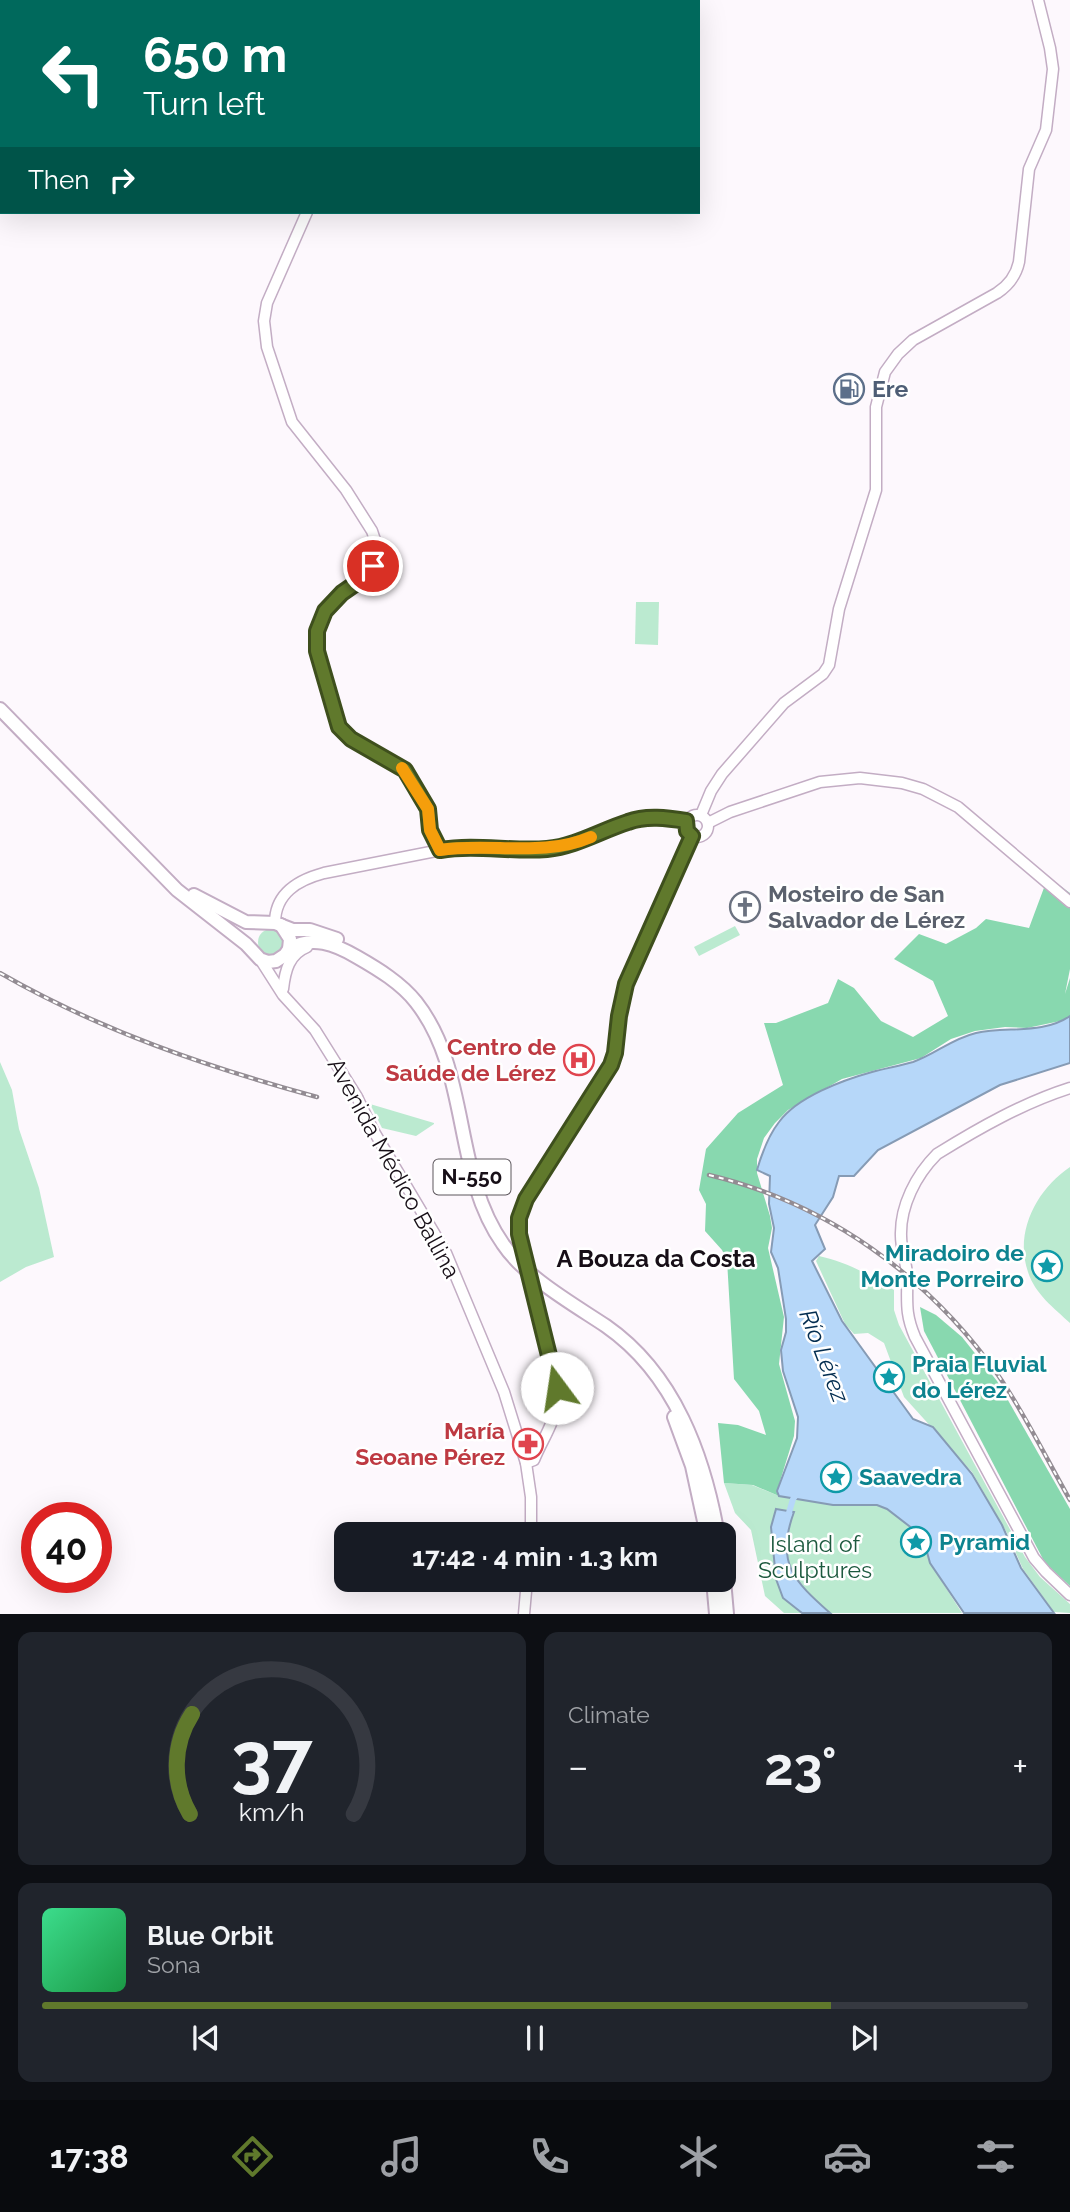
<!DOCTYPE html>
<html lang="en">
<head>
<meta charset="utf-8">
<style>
  body { margin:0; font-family:Raleway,sans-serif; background:#20242c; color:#f1f3f6; height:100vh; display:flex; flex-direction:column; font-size:26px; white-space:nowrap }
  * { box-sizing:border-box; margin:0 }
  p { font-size:23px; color:#9ea1a6 }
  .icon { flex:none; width:38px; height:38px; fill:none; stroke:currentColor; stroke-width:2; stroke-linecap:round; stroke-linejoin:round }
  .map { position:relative; height:1614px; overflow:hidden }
  .drawer { display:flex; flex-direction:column; gap:18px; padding:18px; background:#0d0f14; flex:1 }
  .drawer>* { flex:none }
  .guide { position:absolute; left:0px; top:0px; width:700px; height:214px; box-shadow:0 7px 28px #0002; background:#00695c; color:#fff; overflow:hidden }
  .speed { position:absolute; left:21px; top:1502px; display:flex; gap:14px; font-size:35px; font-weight:700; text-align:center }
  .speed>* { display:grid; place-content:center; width:91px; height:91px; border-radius:50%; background:#171b24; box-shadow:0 7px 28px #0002; line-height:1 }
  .speed .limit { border:10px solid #d22; background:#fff; color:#111 }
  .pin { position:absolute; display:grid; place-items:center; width:60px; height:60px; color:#fff; margin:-30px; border:4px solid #fff; border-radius:50%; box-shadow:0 2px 7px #0007 }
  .me { position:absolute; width:77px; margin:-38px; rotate:346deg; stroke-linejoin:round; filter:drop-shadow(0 0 5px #0008) }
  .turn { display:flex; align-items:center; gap:24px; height:147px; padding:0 28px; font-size:32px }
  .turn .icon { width:91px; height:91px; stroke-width:2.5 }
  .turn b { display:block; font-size:49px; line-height:60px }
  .then { display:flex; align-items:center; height:66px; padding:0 28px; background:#0003; gap:14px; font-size:26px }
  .big { font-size:52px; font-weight:700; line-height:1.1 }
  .drawer .tile { flex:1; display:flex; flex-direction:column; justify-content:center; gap:10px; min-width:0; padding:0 24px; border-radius:14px; background:#20242c }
  .drawer .dial { align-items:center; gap:0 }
  .dial svg { height:182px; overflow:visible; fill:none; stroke:#363941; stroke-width:7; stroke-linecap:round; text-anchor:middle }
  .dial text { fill:#f1f3f6; stroke:none }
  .song { display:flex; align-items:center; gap:21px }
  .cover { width:84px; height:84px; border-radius:10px; background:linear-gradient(135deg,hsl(150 70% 55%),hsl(140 70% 35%)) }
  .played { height:7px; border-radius:4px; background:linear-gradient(90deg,#60792c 80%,#363941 80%) }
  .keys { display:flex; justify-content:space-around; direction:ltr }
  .heat { display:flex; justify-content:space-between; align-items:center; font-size:38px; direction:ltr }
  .drawer .tiles { flex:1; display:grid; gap:18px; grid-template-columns:1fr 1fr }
  .tile:last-child { grid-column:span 2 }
  .trip { position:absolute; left:334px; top:1522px; width:402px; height:70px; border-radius:14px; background:#171b24; box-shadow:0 7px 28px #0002; font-weight:700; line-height:70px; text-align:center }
  .menu { display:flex; height:112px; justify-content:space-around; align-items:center; background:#090b0e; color:#9ea1a6 }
  .menu .icon { width:49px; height:49px }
  .menu .active { color:#60792c }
  .menu b { font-size:32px; color:#f1f3f6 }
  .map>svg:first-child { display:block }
</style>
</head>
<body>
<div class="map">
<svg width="1070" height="1614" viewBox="0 0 1070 1614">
  <rect width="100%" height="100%" fill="#fdf8fd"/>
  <g fill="#bbead0">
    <path d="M636,602h23l-1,43 -23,-1z"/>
    <path d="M735,926l5,9 -41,21 -5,-9z"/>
    <circle cx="271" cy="942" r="13"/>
    <path d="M0,1062l12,28 7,39 20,59 15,69 -28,10 -26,15z"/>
    <path d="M370,1104l64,19v1l-18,12 -34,-8z"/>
    <path d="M1070,1167v156c-16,-15 -35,-29 -42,-51 -14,-40 9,-83 42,-105z"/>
    <path d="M819,1256c28,6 51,19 75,34v20l5,15 126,232 15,20 30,27v9l-16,-1 -31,-43 -16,-36 -35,-61 -68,-75 -20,-54 -16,-10 -14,1 -9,-10 -29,-63z"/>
    <path d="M724,1483l28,2 27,11 59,9h39l10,4 24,18 13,14 6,22 32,50h-178l-19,-17 -14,-66 -16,-17z"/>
  </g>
  <g fill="#88d8af">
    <path d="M1048,877l22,16v76l-5,25 5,-16v44l-5,-2 -38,8 -22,-1 -30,4 -24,8 -30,19 -79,21 -54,31 -13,13 -11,15 -7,21v14l13,43 2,12 -4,20 16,69 -5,47 16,57 -1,15 -17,55 2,5 -26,-11 -29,-2 -6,-60 20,2 28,10 -7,-24 -25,-32 -7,-119 -5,-10 -17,-19 1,-27 -7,-14 7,-41 32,-36 45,-28 -19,-62h12l52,-20 10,-24 16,9 27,33 32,16 35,-21 -15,-35 -39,-22 25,-25 27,10 30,-16 10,-9 43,9z"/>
    <path d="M920,1307l16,8 26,22 35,44 73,128v77l-25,-23 -121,-232z"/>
  </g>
  <g fill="#b6d7f9" stroke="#869bb5" stroke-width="2">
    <path d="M1070,1016v47l-70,22 -122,65 -24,26h-15l-6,21 -18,28 10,24 -13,12 30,60 71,98 20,8 39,47 30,51 19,43 33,45h-90l-34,-50 -6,-22 -11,-12 -26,-20 -10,-4h-44l-54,-9 -2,-5 20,-53 1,-21 -15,-46 -2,-21 5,-18v-13l-8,-51 -7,-16 3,-24 -5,-24 1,-28 -13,-6c5,-17 11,-34 22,-48 18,-25 64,-42 93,-50 14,-4 28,-6 41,-10 23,-8 38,-23 63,-29 31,-7 66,2 94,-17z"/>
    <path d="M776,1509l18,3c-19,51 0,69 36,101h-28l-19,-15 -7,-19 -5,-52z"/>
  </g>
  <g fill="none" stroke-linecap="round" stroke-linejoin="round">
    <path stroke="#b6d7f9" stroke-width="6" d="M788,1516l5,-17 4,-5"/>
    <g stroke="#c3adc4" stroke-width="13">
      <g id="secondary">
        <path d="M517,2l1,-2"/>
        <path d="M307,212l-40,91 -3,18 3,26 25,75 54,68 26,41 6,18 -3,11 -10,17 -23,16 -17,19 -7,19 -1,20 22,77 12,11 54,31 23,39 2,21 10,20"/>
        <circle cx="697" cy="826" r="11"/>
        <path d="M701,815l10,-24 11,-17 62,-71 39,-29 6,-9 10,-56 37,-119v-83l9,-35 13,-18 15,-14 84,-47c12,-8 19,-17 22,-31l10,-93 17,-39 7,-61 -3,-21 -12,-48"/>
        <path d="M708,823l22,-11 90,-30 40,-4 42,5 21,6 35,18 112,95"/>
        <path d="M275,923c0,-30 23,-43 49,-50l132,-26 92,2 37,-10 44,-18 13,-3 44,3"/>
        <path d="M260,959l23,36 32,35 42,67"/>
        <path d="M283,989c2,-18 6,-35 24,-42"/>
        <path d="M1070,1088c-47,15 -91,40 -133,66 -21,21 -37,52 -36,82 0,13 5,25 6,38 1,26 -3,37 8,63l119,221 12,14 24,23"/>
        <path d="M373,1130l73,123 58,139 22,71 5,34v38"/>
        <path d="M519,1234v-16l7,-19 85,-134 4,-12 4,-37 7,-32 66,-148"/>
        <path d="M526,1463l8,-3c7,-18 20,-36 23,-55 5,-25 -16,-81 -22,-107"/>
        <path d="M524,1614l3,-34"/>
      </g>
    </g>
    <g stroke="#c3adc4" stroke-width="16">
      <g id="highway">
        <path d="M0,709l177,181 69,54 14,15 8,3 8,-1 9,-6 4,-6 1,-10 -9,-14"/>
        <path d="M194,895l52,27 29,1 18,7h17l27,9"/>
        <path d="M289,949c23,-14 46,-5 68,8 21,12 44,26 59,45 55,70 36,170 87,242 22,33 70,60 103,82 69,48 98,130 112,209"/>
        <path d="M674,1417l18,49 15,69"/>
        <path d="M713,1580l3,34"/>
        <path d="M724,1580l3,34"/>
      </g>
    </g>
    <use href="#secondary" stroke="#fff" stroke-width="10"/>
    <use href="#highway" stroke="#fff" stroke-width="12"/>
    <g stroke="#938c93" stroke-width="4.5">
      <g id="rail">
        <path d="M0,973c99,57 207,94 317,124"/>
        <path d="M709,1175c118,28 219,101 289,200 27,39 48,83 72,125"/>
      </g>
    </g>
    <use href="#rail" stroke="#fff" stroke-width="2" stroke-dasharray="5" stroke-linecap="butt"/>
    <g stroke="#c3adc4" stroke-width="13" stroke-linecap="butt">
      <g id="secondary-bridge">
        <path d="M357,1097l16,33"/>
        <path d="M519,1234l16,64"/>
      </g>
    </g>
    <use href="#secondary-bridge" stroke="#fff" stroke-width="10"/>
  </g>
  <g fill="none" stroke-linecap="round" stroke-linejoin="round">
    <g stroke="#3e4f1d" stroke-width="18">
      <path id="route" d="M373,566l-8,11 -23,16 -17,18 -8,20v20l22,76 12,12 54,31 23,39 2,21 10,20c36,-6 71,2 107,-1 29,-3 53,-18 81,-27 18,-7 40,-4 58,-1l1,10 5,5 -66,148 -7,32 -4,37 -4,12 -85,134 -7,19v16l38,154"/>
    </g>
    <use href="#route" stroke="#60792c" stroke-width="12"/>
    <path stroke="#f59e0b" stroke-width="12" d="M402,768l26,41 2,21 10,20c50,-8 102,8 151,-13"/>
  </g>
  <defs>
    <g id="fuel-ring" transform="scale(1.575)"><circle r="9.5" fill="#fff" stroke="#5c6f8a" stroke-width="1.5"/><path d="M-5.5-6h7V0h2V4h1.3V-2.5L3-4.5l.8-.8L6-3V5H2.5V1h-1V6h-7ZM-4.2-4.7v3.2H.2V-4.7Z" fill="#5c6f8a"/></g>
    <g id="church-ring" transform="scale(1.575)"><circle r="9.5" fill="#fff" stroke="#6b7280" stroke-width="1.5"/><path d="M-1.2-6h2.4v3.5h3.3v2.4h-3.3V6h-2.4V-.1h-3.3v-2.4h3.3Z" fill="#6b7280"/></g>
    <g id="hospital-ring" transform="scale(1.575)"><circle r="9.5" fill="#fff" stroke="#e0444e" stroke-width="1.5"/><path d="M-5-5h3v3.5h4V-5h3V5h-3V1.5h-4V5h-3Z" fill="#e0444e"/></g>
    <g id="sight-ring" transform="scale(1.575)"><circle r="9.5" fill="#fff" stroke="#0f9aa8" stroke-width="1.5"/><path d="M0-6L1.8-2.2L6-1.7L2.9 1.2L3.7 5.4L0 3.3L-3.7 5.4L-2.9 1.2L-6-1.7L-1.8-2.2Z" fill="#0f9aa8"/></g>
    <g id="pharmacy-ring" transform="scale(1.575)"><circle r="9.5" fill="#fff" stroke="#e0444e" stroke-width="1.5"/><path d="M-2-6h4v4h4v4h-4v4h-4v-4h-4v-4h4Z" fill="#e0444e"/></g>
  </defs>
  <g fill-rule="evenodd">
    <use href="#fuel-ring" x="849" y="389"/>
    <use href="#church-ring" x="745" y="907"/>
    <use href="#hospital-ring" x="579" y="1060"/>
    <use href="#sight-ring" x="1047" y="1266"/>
    <use href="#sight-ring" x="889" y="1377"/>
    <use href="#pharmacy-ring" x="528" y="1444"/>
    <use href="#sight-ring" x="836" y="1477"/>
    <use href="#sight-ring" x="916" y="1542"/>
  </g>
  <g text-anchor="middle" stroke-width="5" stroke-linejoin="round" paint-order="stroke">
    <rect fill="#fff" stroke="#5d575d" stroke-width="2" x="433.5" y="1159.5" width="77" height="35" rx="5"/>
    <g font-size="21" font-weight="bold" fill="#170f17">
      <text x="472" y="1184">N-550</text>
    </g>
    <g font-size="23" font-weight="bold" fill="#4e5e75" stroke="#fff" text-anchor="start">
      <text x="872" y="397">Ere</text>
    </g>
    <g font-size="23" font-weight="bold" fill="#5b616d" stroke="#fff" text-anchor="start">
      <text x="768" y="902">Mosteiro de San<tspan x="768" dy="26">Salvador de Lérez</tspan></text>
    </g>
    <g font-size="23" font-weight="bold" fill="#be3a42" stroke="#fff" text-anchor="end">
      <text x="556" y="1055">Centro de<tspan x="556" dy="26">Saúde de Lérez</tspan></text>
      <text x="505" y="1439">María<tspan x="505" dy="26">Seoane Pérez</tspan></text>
    </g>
    <g font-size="23" fill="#170f17" stroke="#fff">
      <text transform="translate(394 1168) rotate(61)" y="8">Avenida Médico Ballina</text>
    </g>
    <g font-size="23" font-weight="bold" fill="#0d838f" stroke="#fff" text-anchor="start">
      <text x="1024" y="1261" text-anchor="end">Miradoiro de<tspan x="1024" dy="26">Monte Porreiro</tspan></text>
      <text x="912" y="1372">Praia Fluvial<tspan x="912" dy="26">do Lérez</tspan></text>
      <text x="859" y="1485">Saavedra</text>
      <text x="939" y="1550">Pyramid</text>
    </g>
    <g font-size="23" fill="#1c593e" stroke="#fff">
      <text x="815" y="1552">Island of<tspan x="815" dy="26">Sculptures</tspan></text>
    </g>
    <g font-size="24" font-weight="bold" fill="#170f17" stroke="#fff">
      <text x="656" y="1267">A Bouza da Costa</text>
    </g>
    <g font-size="24" font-style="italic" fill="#032d50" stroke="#fff">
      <text transform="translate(824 1356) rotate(69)" y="8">Río Lérez</text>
    </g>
  </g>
</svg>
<div class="speed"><div class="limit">40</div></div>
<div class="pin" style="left:373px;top:566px;background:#d93025"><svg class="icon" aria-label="arrive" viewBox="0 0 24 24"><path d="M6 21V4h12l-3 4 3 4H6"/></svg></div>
<svg class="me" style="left:557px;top:1388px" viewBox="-20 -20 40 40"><circle r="19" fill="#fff"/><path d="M0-13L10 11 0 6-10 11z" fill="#60792c"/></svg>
<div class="trip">17:42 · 4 min · 1.3 km</div>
<div class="guide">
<div class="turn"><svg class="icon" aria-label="left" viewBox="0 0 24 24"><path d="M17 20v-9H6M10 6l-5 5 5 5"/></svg><div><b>650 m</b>Turn left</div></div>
<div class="then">Then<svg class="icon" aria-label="right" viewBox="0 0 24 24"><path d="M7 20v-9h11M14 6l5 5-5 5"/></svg></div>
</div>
</div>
<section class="drawer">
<div class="tiles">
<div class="tile dial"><svg viewBox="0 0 100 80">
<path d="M14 69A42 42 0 1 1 86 69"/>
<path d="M14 69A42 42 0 0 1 15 25" stroke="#60792c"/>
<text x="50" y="56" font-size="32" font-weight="700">37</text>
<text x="50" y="72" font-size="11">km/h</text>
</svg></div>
<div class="tile"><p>Climate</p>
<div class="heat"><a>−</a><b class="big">23°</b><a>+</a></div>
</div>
<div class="tile">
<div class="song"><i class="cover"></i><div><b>Blue Orbit</b><p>Sona</p></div></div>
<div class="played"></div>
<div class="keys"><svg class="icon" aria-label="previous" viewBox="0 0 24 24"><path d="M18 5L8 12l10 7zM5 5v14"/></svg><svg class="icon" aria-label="pause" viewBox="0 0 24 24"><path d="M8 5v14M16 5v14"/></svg><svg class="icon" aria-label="next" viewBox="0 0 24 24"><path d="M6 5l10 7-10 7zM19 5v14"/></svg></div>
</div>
</div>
</section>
<nav class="menu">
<b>17:38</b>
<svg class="icon active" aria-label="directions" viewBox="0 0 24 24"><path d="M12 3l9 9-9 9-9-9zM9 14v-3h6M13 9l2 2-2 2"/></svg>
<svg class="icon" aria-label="music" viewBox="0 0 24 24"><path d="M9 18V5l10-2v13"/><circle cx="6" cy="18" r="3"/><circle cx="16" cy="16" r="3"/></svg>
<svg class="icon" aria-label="phone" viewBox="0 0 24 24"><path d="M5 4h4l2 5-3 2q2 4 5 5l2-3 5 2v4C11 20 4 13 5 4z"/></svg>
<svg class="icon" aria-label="climate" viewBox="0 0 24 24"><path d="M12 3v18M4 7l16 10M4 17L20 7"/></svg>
<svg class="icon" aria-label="car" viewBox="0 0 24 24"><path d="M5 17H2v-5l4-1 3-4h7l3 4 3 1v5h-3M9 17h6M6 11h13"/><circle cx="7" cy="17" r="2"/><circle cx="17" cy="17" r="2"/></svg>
<svg class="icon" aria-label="filters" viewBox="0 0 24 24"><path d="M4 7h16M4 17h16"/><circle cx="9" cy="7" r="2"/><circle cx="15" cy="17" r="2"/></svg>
</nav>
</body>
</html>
